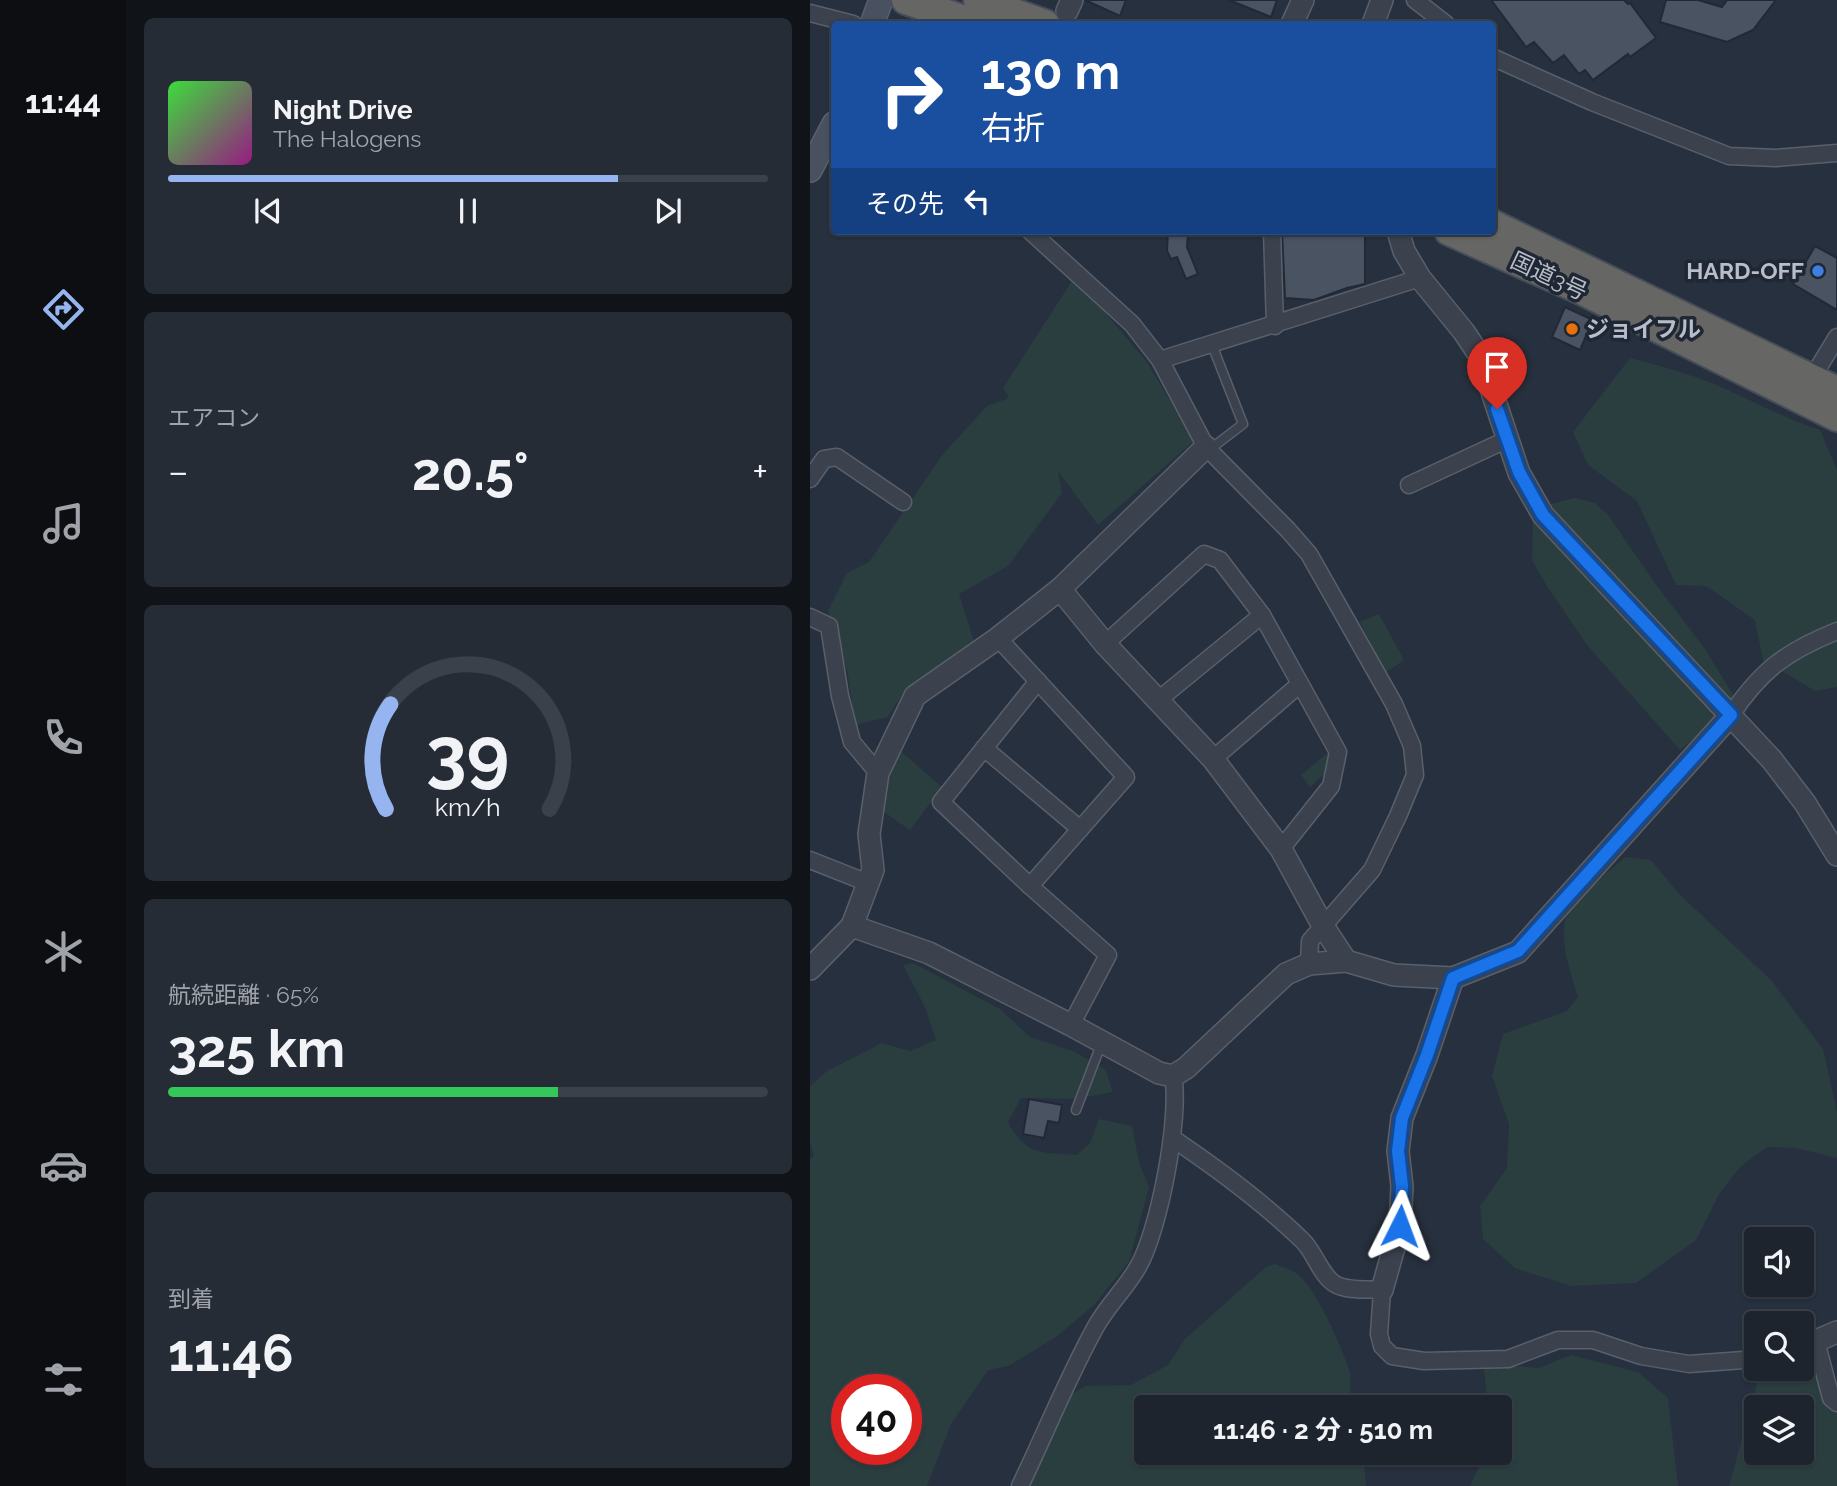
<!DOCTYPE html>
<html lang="ja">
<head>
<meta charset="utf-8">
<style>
  body { margin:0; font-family:Raleway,"Noto Sans JP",sans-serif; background:#252c36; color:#f1f3f6; height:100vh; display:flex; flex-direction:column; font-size:26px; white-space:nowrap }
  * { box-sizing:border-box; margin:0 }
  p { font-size:23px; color:#a0a4aa }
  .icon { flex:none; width:38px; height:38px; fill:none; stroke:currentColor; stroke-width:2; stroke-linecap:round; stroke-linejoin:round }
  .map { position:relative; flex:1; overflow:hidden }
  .side { display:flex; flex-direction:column; gap:18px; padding:18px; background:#101419; width:684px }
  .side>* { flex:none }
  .hud { position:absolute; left:21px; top:21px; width:665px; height:214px; border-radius:7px; box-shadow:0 2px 5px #0004,0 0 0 2px #3b414a; background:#1a4fa0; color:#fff; overflow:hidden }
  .buttons { position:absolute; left:934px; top:1227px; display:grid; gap:14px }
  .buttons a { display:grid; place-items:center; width:70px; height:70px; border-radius:7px; background:#1d242e; box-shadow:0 2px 5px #0004,0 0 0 2px #3b414a; font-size:35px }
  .speed { position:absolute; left:21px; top:1374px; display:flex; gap:14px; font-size:35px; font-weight:700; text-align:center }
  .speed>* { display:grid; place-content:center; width:91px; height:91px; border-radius:50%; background:#1d242e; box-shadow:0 2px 5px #0004,0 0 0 2px #3b414a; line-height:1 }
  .speed .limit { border:10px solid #d22; background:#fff; color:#111 }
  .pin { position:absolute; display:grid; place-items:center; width:60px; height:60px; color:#fff; margin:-72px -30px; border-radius:50% 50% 50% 0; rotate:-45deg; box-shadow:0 0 7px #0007 }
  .pin .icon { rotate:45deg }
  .me { position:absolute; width:77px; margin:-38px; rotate:3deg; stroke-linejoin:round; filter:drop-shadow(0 0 5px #0008) }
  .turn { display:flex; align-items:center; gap:24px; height:147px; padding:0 35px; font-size:32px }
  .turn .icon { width:91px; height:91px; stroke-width:2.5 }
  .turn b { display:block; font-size:49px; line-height:60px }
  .then { display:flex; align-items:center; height:66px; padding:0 35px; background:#0003; gap:14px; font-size:26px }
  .big { font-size:52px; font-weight:700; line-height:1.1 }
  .side .widget { flex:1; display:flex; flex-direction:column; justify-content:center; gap:10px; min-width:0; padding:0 24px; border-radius:10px; background:#252c36 }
  .side .dial { align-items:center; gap:0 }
  .dial svg { height:182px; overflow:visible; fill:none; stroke:#3b414a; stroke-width:7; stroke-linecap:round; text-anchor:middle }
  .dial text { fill:#f1f3f6; stroke:none }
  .song { display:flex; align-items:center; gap:21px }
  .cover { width:84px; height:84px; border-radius:10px; background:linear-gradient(135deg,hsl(120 70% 55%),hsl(310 70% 35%)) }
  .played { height:7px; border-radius:4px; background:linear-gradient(90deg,#95b4f0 75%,#3b414a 75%) }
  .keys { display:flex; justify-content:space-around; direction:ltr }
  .heat { display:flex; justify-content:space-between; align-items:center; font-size:38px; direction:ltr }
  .charge { height:10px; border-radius:5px; background:linear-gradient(90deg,#34c759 65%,#3b414a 0) }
  .trip { position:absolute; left:324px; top:1395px; width:378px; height:70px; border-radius:7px; background:#1d242e; box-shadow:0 2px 5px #0004,0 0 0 2px #3b414a; font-weight:700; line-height:70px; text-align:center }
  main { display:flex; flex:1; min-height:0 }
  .dock { display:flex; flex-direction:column; width:126px; justify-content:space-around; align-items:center; background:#0c0e12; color:#a0a4aa }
  .dock .icon { width:49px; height:49px }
  .dock .active { color:#95b4f0 }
  .dock b { font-size:32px; color:#f1f3f6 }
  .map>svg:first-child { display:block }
</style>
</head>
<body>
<main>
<nav class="dock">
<b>11:44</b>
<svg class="icon active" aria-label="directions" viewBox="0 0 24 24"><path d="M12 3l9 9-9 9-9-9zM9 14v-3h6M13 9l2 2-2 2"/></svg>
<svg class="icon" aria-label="music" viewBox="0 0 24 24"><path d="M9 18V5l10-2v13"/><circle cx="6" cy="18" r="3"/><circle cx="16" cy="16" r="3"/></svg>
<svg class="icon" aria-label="phone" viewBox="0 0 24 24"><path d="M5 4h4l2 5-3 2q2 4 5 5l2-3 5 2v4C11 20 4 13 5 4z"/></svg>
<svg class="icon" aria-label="climate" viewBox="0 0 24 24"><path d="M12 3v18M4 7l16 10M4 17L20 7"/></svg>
<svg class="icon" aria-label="car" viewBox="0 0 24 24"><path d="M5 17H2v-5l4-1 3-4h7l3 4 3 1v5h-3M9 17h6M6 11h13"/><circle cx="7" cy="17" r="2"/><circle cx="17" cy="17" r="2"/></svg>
<svg class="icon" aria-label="filters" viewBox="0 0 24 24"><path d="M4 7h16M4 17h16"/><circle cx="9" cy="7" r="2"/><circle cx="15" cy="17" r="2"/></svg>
</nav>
<section class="side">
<div class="widget">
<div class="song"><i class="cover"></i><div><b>Night Drive</b><p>The Halogens</p></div></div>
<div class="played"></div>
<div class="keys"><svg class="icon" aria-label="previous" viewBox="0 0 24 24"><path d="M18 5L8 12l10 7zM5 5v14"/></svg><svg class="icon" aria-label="pause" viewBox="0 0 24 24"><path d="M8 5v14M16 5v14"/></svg><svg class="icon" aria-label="next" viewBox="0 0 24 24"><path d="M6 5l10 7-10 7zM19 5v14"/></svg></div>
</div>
<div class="widget"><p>エアコン</p>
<div class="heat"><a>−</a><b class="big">20.5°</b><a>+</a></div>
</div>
<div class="widget dial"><svg viewBox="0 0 100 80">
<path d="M14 69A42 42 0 1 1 86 69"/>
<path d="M14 69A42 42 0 0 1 16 23" stroke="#95b4f0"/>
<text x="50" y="56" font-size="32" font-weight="700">39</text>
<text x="50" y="72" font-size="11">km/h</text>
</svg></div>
<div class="widget"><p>航続距離 · 65%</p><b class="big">325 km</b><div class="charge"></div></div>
<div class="widget"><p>到着</p><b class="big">11:46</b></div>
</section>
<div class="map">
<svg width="1027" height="1486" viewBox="0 0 1027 1486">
  <rect width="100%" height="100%" fill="#27303e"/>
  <g fill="#2a3e40" fill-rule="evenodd">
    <path d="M262,281l30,28 45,53 47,79 -96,84 -40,-54 4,22 -54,73 -49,28 15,47 -68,47 -18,29 -33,8 -7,-51 -20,-63 19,-38 22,-11 74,-108 44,-48 22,-8 -6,-10z"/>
    <path d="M820,358c31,8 60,16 89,28 34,15 66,33 101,44l17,40v217l-22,4 -52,-31 -8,-40 -49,-34 -30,-1 -39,-84 -49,-36 -15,-33z"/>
    <path d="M765,498l20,5 13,12 46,67 51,67 33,54 -58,47 -93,-105 -40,-59 -15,-26 1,-41 14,-14z"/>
    <path d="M569,614l25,46 -19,13 -25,-51z"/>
    <path d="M89,750l43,37 -32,43 -30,-21z"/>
    <path d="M520,751l1,17 -21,19 -9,-12z"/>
    <path d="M815,857l26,3 29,35 91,85 52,69 14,63v46l-41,-10 -29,-1 -27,20 -21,27 -23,46 -60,43 -65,3 -56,-18 -32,-29 -3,-33 27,-38 2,-44 -17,-48 11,-42 64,-23 11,-14c-6,-20 -21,-61 -11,-81 11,-19 41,-44 58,-59z"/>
    <path d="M103,963l87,46 30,28 43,14 32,18 8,23 -39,7 -53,-1 -13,24c19,35 33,30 69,33l13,-12 9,-24 33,7 7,37 10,24 -20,75 -35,43 -38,32 -48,29 -20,4 -37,54 -24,62h-117v-328l4,-1 -4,-15v-56l17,-15 55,-28 28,8 26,-11 -11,-33 -22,-42zM37,1390h59v59h-59z"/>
    <path d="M465,1264c7,3 15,5 21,9 19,12 45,73 53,96 4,12 -1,25 3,38h-206v45l217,1 3,33h-345l49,-91 16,-9 45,-1 37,-20 17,-26 81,-72z"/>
    <path d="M761,1355l67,17 30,26 10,88h-208l16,-33 14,-1v-45h-12l-4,-38 27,-3 28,2z"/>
    <path d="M993,1357l34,41v88h-108l32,-117 41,-1zM947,1407h45v45h-45z"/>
  </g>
  <g fill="#495362" stroke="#222936" stroke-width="2">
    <path d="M275,0h41l-6,16z"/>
    <path d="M419,0h48l-6,17z"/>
    <path d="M681,0h133l4,4 2,-1 26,35 -26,19 -2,-3 -35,26 -8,-10 -6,4 -15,-19 -11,8 -19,-21 -8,5z"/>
    <path d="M856,0h32l24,7 5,-7h49l-23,30 -26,12 -67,-20z"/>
    <path d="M358,231l20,1 -1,15 11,27 -12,5 -9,-22 -6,2 -4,-8z"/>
    <path d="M472,231h83v53l-18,4 -33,12 -29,-2z"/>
    <path d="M1005,246l22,12v52l-44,-26z"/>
    <path d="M755,307l28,13 -13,30 -28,-13z"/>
    <path d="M219,1099l33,6 -3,18 -11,-2 -4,17 -21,-4z"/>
  </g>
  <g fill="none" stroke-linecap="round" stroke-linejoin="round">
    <g stroke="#59606c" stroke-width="11">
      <g id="service">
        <path d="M399,450l34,-26 -31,-79"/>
        <path d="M266,1110l26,-68"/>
      </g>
    </g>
    <g stroke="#59606c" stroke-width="19">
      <g id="minor">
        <path d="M605,0l31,24"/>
        <path d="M0,13l43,11"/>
        <path d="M682,57l100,45 137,54 47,2 61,-5"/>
        <path d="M220,231l102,93 28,36 46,87 82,83 21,24 85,150 18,42 3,29 -17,41 -26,54 -62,71 -1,23"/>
        <path d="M462,231l3,95"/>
        <path d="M350,360l260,-82"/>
        <path d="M1002,378l25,-41"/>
        <path d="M0,479l14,-20 13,-2 66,45"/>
        <path d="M599,485l99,-46"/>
        <path d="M0,617l19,9 11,70 12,46 26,31"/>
        <path d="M188,638l128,139 -96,109"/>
        <path d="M295,644l99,-90 16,6 42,55 76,137 -7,34 -50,63"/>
        <path d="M228,681l-97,121 89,84 78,69 -37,70"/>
        <path d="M347,701l105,-86"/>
        <path d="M921,715c30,-45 56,-64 106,-84"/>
        <path d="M174,748l96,81"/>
        <path d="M403,759l87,-75"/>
        <path d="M0,860l58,23"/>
        <path d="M362,1138c46,31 91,64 131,103 12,12 18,35 32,43 11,7 34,5 47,6l-3,44 3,12 10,10 32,5 84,-2 50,-19h35l48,16 48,8 68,-5"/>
        <path d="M992,1346l14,-5 15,57 6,5"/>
        <path d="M210,1486c25,-52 47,-107 75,-158 12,-22 31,-40 43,-61 21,-36 43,-151 35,-191"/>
      </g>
    </g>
    <g stroke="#59606c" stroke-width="24">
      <g id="tertiary">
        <path d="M257,11l5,-11"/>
        <path d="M482,24l11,-24"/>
        <path d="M563,24l9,-24"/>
        <path d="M588,231l6,20 16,27 44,54 16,24 39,117 24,42 229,245 33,43 32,52"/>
        <path d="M250,589l45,55 108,115 68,90 42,77 23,35"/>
        <path d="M42,926l21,-56 -4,-36 9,-61 37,-77 83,-58 62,-49 146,-142"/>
        <path d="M0,969l42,-43 77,27 142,72 88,48 14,3 13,-8 100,-94 23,-10 37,-3 48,14 59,3 65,-26 213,-237"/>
        <path d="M572,1290l18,-64 2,-40 -4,-35 4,-33 25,-63 26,-77"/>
        <path d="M1006,1341l21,-9"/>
      </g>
    </g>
    <g stroke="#59606c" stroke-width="26">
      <g id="secondary">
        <path d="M62,24l9,-24"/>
        <path d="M0,170l24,-46"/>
      </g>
    </g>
    <g stroke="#464d59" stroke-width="32">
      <g id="trunk">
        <path d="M96,0l70,24"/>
        <path d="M168,0l67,24"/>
        <path d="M682,224l345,167"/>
        <path d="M639,231l132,59 256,127"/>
      </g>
    </g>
    <use href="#service" stroke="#3b424e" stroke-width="8"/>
    <use href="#minor" stroke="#3b424e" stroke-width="16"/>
    <use href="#tertiary" stroke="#3b424e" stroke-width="21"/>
    <use href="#secondary" stroke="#495161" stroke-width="23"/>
    <use href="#trunk" stroke="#666664" stroke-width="28"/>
  </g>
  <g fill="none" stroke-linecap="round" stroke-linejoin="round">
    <g stroke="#114b97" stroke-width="18">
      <path id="route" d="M590,1226l2,-40 -4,-35 4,-33 25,-63 26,-77 65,-27 213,-236 -188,-200 -24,-43 -22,-63"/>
    </g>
    <use href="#route" stroke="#1a73e8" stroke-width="12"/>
  </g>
  <circle fill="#3f7fe0" stroke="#202734" stroke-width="2.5" cx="1008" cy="271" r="7"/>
  <circle fill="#e8710a" stroke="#202734" stroke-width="2.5" cx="762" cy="329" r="7"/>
  <g text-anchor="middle" stroke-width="7" stroke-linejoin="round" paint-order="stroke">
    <g font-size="23" font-weight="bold" fill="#b7bdc9" stroke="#202734" text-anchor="end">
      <text x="994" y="279">HARD-OFF</text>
      <text x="776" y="337" text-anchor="start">ジョイフル</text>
    </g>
    <g font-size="23" fill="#b7bdc9" stroke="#202734">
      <text transform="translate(739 276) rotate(25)" y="8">国道3号</text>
    </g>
  </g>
</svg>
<div class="buttons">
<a><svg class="icon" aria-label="sound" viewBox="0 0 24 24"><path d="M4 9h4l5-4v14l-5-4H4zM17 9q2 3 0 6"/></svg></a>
<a><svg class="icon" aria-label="search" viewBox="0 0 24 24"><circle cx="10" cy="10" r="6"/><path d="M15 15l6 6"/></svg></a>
<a><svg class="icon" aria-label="layers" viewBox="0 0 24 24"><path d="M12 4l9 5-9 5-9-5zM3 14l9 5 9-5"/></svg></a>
</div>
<div class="speed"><div class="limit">40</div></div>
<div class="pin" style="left:687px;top:409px;background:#d93025"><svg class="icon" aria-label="arrive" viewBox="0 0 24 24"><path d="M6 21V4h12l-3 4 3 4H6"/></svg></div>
<svg class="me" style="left:590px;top:1226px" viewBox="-20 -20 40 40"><path d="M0-17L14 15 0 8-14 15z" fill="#1a73e8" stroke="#fff" stroke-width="4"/></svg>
<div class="trip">11:46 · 2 分 · 510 m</div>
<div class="hud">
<div class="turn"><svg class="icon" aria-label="right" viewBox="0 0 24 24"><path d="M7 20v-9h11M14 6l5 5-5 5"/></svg><div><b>130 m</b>右折</div></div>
<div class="then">その先<svg class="icon" aria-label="left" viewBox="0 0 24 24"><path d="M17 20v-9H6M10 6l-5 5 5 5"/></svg></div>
</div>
</div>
</main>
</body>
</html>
